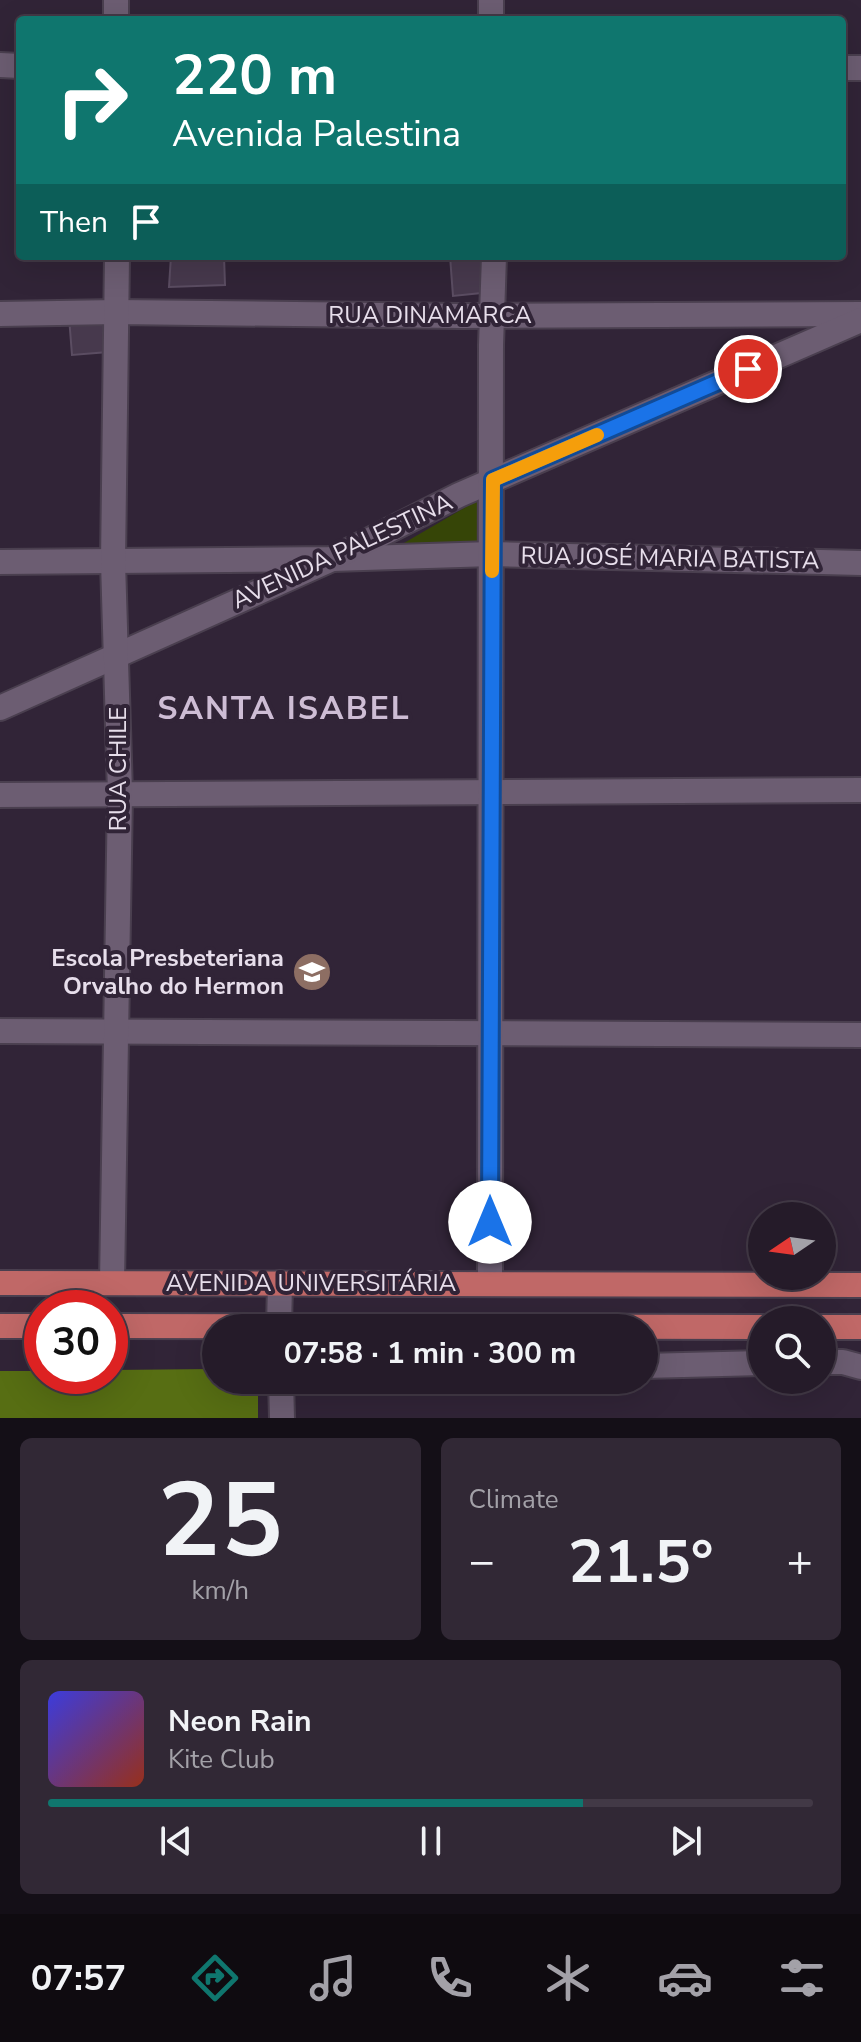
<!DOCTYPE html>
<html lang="en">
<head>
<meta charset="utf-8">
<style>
  body { margin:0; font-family:"Nunito Sans",sans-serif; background:#312835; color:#f1f3f6; height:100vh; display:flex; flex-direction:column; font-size:30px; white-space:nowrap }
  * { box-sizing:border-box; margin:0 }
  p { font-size:26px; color:#a3a1a8 }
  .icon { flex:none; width:44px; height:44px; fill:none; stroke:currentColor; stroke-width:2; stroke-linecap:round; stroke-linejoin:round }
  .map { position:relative; height:1418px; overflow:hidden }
  .side { display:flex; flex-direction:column; gap:20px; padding:20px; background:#140f17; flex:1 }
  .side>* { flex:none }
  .guide { position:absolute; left:16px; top:16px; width:830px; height:244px; border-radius:8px; box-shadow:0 8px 32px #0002,0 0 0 2px #423946; background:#0f766e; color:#fff; overflow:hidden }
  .needle { width:52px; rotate:257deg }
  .controls { position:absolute; left:748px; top:1202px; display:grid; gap:16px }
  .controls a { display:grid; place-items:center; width:88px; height:88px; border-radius:50%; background:#251b29; box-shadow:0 8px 32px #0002,0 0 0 2px #423946; font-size:40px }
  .speed { position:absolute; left:24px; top:1290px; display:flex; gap:16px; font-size:40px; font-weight:700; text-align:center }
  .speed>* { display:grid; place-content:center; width:104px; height:104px; border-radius:50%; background:#251b29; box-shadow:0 8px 32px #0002,0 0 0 2px #423946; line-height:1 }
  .speed .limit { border:12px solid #d22; background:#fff; color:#111 }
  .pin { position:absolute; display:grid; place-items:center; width:68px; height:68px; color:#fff; margin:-34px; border:4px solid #fff; border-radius:50%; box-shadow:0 2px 8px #0007 }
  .me { position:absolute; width:88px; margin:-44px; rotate:0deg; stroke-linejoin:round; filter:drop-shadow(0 0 6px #0008) }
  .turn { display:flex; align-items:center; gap:28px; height:168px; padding:0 24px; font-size:36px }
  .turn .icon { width:104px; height:104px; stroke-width:2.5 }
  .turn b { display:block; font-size:56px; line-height:68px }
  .then { display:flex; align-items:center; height:76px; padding:0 24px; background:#0003; gap:16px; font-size:30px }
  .big { font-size:60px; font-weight:700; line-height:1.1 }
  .side .tile { flex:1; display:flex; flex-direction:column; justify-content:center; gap:12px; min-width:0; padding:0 28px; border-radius:12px; background:#312835 }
  .side .dial { align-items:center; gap:0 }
  .dial b { font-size:104px; line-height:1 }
  .song { display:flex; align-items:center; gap:24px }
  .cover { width:96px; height:96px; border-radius:12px; background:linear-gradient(135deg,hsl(240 70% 55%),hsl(10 70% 35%)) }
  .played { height:8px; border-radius:4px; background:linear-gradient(90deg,#0f766e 70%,#423946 70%) }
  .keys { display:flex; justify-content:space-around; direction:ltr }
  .heat { display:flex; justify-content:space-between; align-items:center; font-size:44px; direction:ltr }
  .side .tiles { flex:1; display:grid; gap:20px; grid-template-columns:1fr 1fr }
  .tile:last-child { grid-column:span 2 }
  .trip { position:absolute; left:202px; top:1314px; width:456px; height:80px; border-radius:40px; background:#251b29; box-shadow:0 8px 32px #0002,0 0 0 2px #423946; font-weight:700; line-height:80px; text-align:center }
  .tab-bar { display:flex; height:128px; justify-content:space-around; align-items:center; background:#0f0b10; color:#a3a1a8 }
  .tab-bar .icon { width:56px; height:56px }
  .tab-bar .current { color:#0f766e }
  .tab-bar b { font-size:36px; color:#f1f3f6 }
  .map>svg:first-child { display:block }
</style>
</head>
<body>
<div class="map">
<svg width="861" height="1418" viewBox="0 0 861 1418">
  <rect width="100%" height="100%" fill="#312437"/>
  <path fill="#364507" d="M483,497l3,56 -94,-3z"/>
  <path fill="#576e13" d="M216,1369v11h42v38h-258v-47h42v5h68v-6z"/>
  <g fill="#47394d" stroke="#5b4d62" stroke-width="2">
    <path d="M171,256h53l1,29 -56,2z"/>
    <path d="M450,256h41v36l-38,4z"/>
    <path d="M114,316l-6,36 -36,3 -3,-38z"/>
  </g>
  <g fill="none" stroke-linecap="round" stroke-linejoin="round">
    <g stroke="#4a3f4f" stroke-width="28">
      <g id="minor">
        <path d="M116,20v-20"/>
        <path d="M491,20v-20"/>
        <path d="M0,65l20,1"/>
        <path d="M842,68h19"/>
        <path d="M0,314l117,-2 342,4 402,-2"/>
        <path d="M0,562l332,-3 160,-5 369,9"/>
        <path d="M0,708l332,-149 127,-64 402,-175"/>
        <path d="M0,795l861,-5"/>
        <path d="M0,1031l861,4"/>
        <path d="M112,1283l8,-490 -7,-231 4,-306"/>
        <path d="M490,1284l1,-939 3,-89"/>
        <path d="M279,1328l1,-45"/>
        <path d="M822,1362h21l18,5"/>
        <path d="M644,1366l118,-3"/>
        <path d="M281,1380l1,38"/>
        <path d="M571,1381l3,-1"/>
      </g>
    </g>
    <g stroke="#4a3f4f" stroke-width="28">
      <g id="major">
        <path d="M0,1283l861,2"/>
        <path d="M0,1326h42"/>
        <path d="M110,1326l652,1"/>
        <path d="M822,1327h39"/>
      </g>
    </g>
    <use href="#minor" stroke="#6c5d72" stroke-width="24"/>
    <use href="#major" stroke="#c06867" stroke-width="24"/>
  </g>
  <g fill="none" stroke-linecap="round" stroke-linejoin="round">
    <g stroke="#114b97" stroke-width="20">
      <path id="route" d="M490,1222l3,-742 255,-111"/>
    </g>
    <use href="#route" stroke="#1a73e8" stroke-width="14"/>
    <path stroke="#f59e0b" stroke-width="14" d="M492,571l1,-91 104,-45"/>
  </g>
  <defs>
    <g id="school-disc" transform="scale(2)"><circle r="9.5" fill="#8d6e63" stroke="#312437"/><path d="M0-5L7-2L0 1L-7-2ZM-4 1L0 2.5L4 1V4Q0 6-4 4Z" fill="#fff"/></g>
  </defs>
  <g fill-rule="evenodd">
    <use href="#school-disc" x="312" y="972"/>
  </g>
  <g text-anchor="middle" stroke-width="8" stroke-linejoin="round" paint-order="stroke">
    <g font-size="24" fill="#e7deeb" stroke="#312437">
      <text x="430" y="323">RUA DINAMARCA</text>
      <text transform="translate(342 551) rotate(-25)" y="8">AVENIDA PALESTINA</text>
      <text transform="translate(670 558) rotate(1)" y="8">RUA JOSÉ MARIA BATISTA</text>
      <text transform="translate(118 769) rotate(-90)" y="8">RUA CHILE</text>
      <text x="311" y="1291">AVENIDA UNIVERSITÁRIA</text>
    </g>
    <g font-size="24" font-weight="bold" fill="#e7deeb" stroke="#312437" text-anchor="end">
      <text x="284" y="966">Escola Presbeteriana<tspan x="284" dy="28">Orvalho do Hermon</tspan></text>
    </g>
    <g font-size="32" font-weight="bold" letter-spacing="2" fill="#cebdd5" stroke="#312437">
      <text x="284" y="719">SANTA ISABEL</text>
    </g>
  </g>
</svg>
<div class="controls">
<a><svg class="needle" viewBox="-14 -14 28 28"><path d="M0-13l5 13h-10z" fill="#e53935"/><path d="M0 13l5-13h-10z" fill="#a3a1a8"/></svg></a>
<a><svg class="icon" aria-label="search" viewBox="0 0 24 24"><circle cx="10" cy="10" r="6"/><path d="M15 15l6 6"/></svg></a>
</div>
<div class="speed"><div class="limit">30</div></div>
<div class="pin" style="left:748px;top:369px;background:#d93025"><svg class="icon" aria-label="arrive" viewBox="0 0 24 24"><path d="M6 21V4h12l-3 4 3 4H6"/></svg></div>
<svg class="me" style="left:490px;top:1222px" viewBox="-20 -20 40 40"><circle r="19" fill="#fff"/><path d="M0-13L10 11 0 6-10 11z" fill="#1a73e8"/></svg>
<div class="trip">07:58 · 1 min · 300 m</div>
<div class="guide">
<div class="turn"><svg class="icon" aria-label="right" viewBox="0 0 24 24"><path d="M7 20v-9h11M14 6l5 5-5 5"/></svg><div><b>220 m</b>Avenida Palestina</div></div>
<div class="then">Then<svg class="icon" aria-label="arrive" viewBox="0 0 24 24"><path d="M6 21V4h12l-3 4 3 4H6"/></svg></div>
</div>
</div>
<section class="side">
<div class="tiles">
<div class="tile dial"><b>25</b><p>km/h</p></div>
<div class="tile"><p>Climate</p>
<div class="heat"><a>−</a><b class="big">21.5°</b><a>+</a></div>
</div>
<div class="tile">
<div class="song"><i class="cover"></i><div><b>Neon Rain</b><p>Kite Club</p></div></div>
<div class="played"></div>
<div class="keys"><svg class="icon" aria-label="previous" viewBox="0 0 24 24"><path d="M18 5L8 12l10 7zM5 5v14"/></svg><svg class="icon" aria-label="pause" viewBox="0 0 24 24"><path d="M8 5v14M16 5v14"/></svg><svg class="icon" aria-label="next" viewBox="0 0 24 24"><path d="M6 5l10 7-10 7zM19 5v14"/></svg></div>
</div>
</div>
</section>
<nav class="tab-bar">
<b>07:57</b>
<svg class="icon current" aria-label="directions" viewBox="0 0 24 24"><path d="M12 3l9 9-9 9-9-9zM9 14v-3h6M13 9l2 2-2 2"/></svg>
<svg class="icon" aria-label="music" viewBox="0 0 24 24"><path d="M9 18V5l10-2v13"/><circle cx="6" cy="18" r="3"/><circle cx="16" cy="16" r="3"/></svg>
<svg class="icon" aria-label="phone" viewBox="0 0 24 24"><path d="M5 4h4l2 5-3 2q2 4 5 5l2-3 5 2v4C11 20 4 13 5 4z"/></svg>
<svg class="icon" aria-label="climate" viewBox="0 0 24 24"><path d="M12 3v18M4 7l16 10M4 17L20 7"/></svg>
<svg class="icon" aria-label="car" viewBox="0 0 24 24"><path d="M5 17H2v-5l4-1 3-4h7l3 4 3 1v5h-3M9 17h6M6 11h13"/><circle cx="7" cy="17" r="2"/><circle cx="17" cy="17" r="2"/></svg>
<svg class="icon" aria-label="filters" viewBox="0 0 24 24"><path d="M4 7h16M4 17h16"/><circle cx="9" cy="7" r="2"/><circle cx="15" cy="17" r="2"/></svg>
</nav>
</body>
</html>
